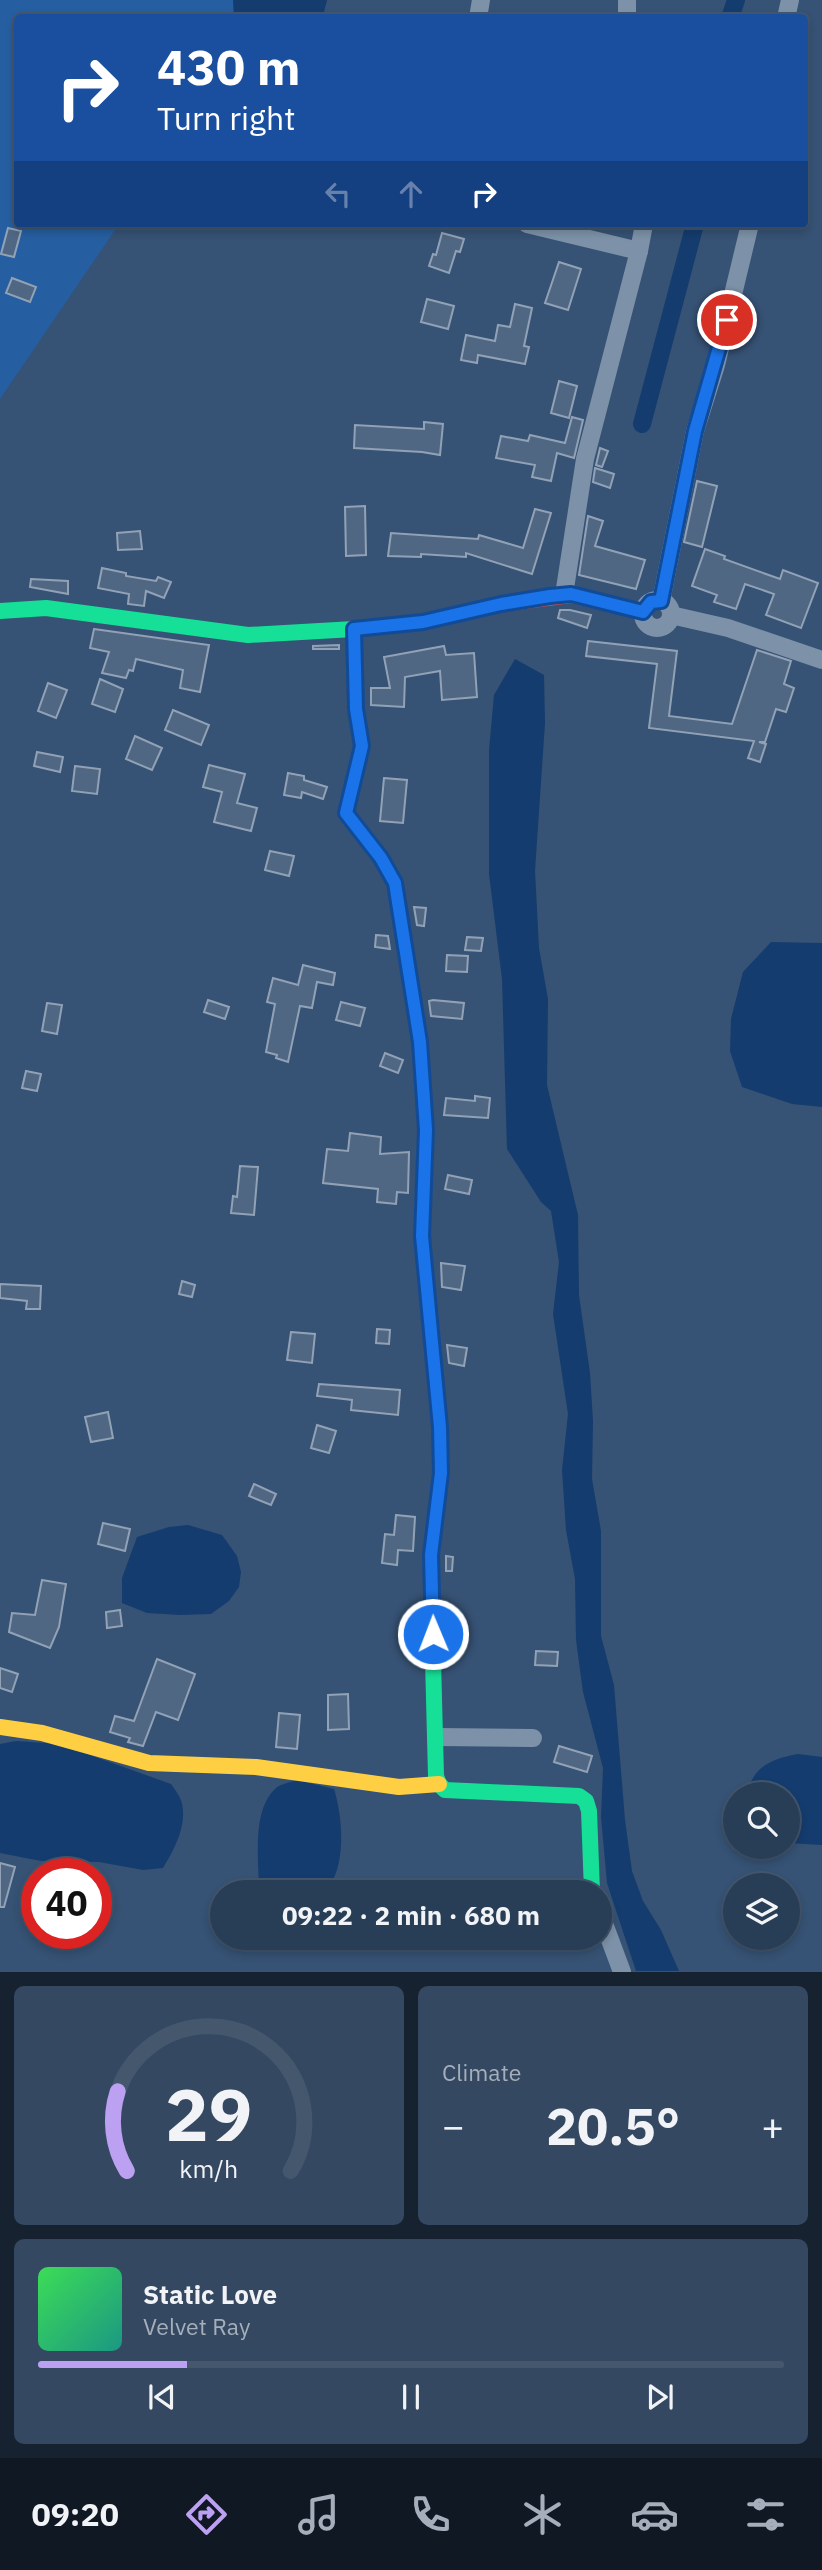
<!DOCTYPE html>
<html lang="en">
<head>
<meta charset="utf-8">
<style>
  body { margin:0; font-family:"IBM Plex Sans",sans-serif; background:#344961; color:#f1f3f6; height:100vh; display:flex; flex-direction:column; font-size:26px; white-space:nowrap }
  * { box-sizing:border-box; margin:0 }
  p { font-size:23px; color:#a5aeba }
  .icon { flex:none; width:38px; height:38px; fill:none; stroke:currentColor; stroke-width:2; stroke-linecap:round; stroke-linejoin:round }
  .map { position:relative; height:1972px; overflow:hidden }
  .side { display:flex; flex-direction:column; gap:14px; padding:14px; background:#162230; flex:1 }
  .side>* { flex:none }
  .banner { position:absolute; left:14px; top:14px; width:794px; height:214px; border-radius:7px; box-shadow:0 4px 10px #0003,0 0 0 2px #44576d; background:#1a4fa0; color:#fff; overflow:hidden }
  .buttons { position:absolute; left:723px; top:1782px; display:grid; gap:14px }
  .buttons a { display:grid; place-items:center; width:77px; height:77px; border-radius:50%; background:#283e57; box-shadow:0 4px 10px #0003,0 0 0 2px #44576d; font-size:35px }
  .speed { position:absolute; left:21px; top:1858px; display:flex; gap:14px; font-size:35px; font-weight:700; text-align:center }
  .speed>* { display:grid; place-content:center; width:91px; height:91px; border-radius:50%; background:#283e57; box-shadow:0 4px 10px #0003,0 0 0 2px #44576d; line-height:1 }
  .speed .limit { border:10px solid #d22; background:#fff; color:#111 }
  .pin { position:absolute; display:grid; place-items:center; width:60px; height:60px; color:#fff; margin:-30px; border:4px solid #fff; border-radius:50%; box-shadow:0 2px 7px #0007 }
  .me { position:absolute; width:77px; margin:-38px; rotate:359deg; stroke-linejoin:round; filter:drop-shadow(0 0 5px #0008) }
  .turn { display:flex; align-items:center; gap:24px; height:147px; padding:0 28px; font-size:32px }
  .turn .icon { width:91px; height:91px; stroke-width:2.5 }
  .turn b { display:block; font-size:49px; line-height:60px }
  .lanes { display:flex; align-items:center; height:66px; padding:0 28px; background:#0003; justify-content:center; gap:35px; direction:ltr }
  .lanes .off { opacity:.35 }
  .big { font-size:52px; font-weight:700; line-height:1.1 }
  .side .tile { flex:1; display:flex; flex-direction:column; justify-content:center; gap:10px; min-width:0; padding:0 24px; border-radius:10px; background:#344961 }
  .side .dial { align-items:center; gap:0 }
  .dial svg { height:182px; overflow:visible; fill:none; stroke:#44576d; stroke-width:7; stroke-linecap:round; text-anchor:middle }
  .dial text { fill:#f1f3f6; stroke:none }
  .song { display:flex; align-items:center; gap:21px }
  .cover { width:84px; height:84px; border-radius:10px; background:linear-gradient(135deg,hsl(130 70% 55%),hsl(170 70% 35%)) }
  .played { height:7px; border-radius:4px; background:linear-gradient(90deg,#bca0f2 20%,#44576d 20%) }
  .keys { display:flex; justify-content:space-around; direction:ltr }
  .heat { display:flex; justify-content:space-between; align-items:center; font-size:38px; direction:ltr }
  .side .tiles { flex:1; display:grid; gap:14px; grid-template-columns:1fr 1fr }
  .tile:last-child { grid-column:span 2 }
  .trip { position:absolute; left:210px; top:1880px; width:402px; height:70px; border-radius:35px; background:#283e57; box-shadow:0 4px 10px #0003,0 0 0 2px #44576d; font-weight:700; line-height:70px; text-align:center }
  .dock { display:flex; height:112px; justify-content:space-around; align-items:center; background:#101923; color:#a5aeba }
  .dock .icon { width:49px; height:49px }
  .dock .current { color:#bca0f2 }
  .dock b { font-size:32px; color:#f1f3f6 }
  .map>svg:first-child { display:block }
</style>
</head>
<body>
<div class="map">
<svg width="822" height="1972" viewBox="0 0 822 1972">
  <rect width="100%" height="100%" fill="#365274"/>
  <path fill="#265fa1" d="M0,0h270l-12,17 -240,1v206h101l-119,175z"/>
  <g fill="#153c6e">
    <path d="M233,0h94l-3,12 -5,5 -85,1z"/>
    <path d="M515,659l29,16 1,48 -10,148 4,77 9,51 -1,86 31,130 1,80 11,78 3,48 -1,58 9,52v105l13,49 11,135 7,51 11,30 18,29 18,41h-43l-29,-88 -6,-66 2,-49 -20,-76 -7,-52 -1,-61 -9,-49 -4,-60 6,-56 -15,-100 6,-52 -8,-51 -10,-9 -34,-53 -5,-170 -13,-105v-124l5,-55z"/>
    <path d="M771,942l51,1v164l-30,-3 -50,-17 -12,-36 1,-32 12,-47z"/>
    <path d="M188,1525l34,10 15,21 4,16 -2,15 -10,14 -18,13 -31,1 -33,-2 -25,-10v-25l15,-41 32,-10z"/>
    <path d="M16,1741l43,3 112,40c4,6 10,13 11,20 5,22 -8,46 -19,64l-20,2 -44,-8 -58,-1 -41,-8v-109z"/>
    <path d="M798,1754l24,3v88l-34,-2v-49h-41c6,-28 25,-35 51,-40z"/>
    <path d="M297,1780l37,9c7,23 10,53 4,77 -2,9 -7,17 -10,26h-69c0,-30 -8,-82 17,-104 5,-4 15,-6 21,-8z"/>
  </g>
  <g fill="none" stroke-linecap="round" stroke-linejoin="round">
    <g stroke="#153c6e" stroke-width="18">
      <path d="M730,18l6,-18"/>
      <path d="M642,424l53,-200"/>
    </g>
  </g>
  <g fill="#506783" stroke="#92a2b6" stroke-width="2">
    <path d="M8,228l13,3 -7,26 -13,-3z"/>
    <path d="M442,233l22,6 -4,13 -4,-1 -7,22 -20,-7 4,-12 3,1z"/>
    <path d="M559,262l22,7 -13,41 -23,-7z"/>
    <path d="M12,278l24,9 -6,15 -24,-9z"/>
    <path d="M427,299l27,7 -6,23 -27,-7z"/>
    <path d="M515,304l17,4 -8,38 5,1 -4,17 -47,-9 -1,8 -16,-3 5,-25 29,6 3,-16 12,2z"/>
    <path d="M559,381l18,5 -8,32 -18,-5z"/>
    <path d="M572,417l11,3 -9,38 -17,-5 -6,28 -19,-4 3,-12 -39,-7 5,-22 27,5 2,-6 35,8z"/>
    <path d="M424,422l19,2 -3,31 -18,-3 -68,-4 1,-23 69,4z"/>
    <path d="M600,448l8,3 -6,16 -6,-2z"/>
    <path d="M595,468l19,6 -4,14 -17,-6z"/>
    <path d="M697,481l20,5 -15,61 -18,-5z"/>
    <path d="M365,506l1,49 -20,1 -1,-49z"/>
    <path d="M535,509l16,4 -19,61 -66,-21v4l-45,-3v3l-33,-1 3,-23 87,6 1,-4 44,13z"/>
    <path d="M588,516l15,5 -8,25 50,14 -9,29 -57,-14z"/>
    <path d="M140,531l2,18 -24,1 -1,-17z"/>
    <path d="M705,549l20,7 -1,3 56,20 3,-9 35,13 -17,45 -35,-13 8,-21 -29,-10 -9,25 -22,-7 3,-7 -25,-9z"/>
    <path d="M102,568l24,5v3l30,5 2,-4 13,5 -7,16 -18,-7 -2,15 -16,-2 1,-10 -31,-6z"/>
    <path d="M31,579l37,2v13l-38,-7z"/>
    <path d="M560,610h10l21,5 -4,13 -29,-10z"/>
    <path d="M94,629l115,16 -9,47 -20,-4 3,-18 -47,-11 -3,12 -4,-1 -3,8 -24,-5 7,-21 -19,-4z"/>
    <path d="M588,641l89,10 -8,65 63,8 25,-74 34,11 -7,23 10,4 -8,24 -10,-3 -11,33h-6l7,2 -6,18 -12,-4 6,-17 -105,-13 8,-64 -71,-8z"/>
    <path d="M339,645v4h-26v-3z"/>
    <path d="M444,646l2,9 28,-2 3,44 -35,3 -2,-29 -35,6 -1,30 -33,-2v-17h19l-6,-31z"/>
    <path d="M100,679l23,10 -8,23 -23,-8z"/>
    <path d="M48,683l19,7 -11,28 -18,-7z"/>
    <path d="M173,710l36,15 -8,20 -36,-15z"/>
    <path d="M135,736l27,12 -10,22 -26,-11z"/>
    <path d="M37,752l26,5 -3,15 -26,-6z"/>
    <path d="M209,765l36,9 -8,29 20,5 -6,23 -37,-9 8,-30 -19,-5z"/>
    <path d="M75,766l25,3 -3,25 -25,-3z"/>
    <path d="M288,773l16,3v4l23,7 -4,12 -21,-7 -1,6 -17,-3z"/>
    <path d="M384,778l23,2 -4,43 -23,-2z"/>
    <path d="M270,851l24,5 -5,20 -24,-6z"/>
    <path d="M414,907l12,1 -2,18 -7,-1z"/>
    <path d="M376,935l12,1 2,13 -15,-2z"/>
    <path d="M467,937l16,1 -2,13 -16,-1z"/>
    <path d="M447,955l21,1 -1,16 -21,-1z"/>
    <path d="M303,965l32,8 -2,12 -16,-3 -5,26 -12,-2 -12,56 -12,-4 1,-3 -11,-3 9,-48 -8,-2 6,-24 25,7z"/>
    <path d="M208,1000l21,7 -4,12 -21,-7z"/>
    <path d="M433,1000l31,3 -2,16 -31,-3 -2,-15z"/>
    <path d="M341,1002l24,6 -5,18 -24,-6z"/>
    <path d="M47,1003l15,2 -5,29 -15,-3z"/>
    <path d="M385,1053l18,7 -5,13 -18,-7z"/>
    <path d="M26,1071l15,3 -4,17 -15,-3z"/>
    <path d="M475,1096l15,2 -2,20 -44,-3 2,-17 29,3z"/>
    <path d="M350,1133l31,4 -1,17 29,-2 -1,41 -11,-1 -1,12 -19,-2 1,-13 -55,-6 4,-34 21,2z"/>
    <path d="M240,1166l18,1 -4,48 -23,-2 2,-17 4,1z"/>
    <path d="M448,1175l24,5 -3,14 -24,-5z"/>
    <path d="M441,1263l24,3 -4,24 -19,-3z"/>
    <path d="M182,1281l13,4 -3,12 -13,-3z"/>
    <path d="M0,1284l41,2 -1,23h-14l1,-8 -27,-3z"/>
    <path d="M377,1329l13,1 -1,14 -13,-1z"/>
    <path d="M291,1332l24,2 -3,29 -25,-3z"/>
    <path d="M447,1345l20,3 -3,18 -15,-3z"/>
    <path d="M319,1384l81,6 -2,25 -47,-5 1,-10 -35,-4z"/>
    <path d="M108,1412l5,26 -22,4 -6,-25z"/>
    <path d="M317,1425l19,6 -7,22 -18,-5z"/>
    <path d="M254,1484l22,10 -5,11 -22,-9z"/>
    <path d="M396,1515l19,2 -2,34 -15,-1 -1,15 -15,-2 3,-29 9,1z"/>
    <path d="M103,1523l27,6 -5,22 -27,-7z"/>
    <path d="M446,1556l7,1 -1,14h-6z"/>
    <path d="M42,1580l24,4 -7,43 -9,21 -41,-16 3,-19 23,2z"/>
    <path d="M120,1610l2,16 -15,2 -1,-16z"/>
    <path d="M536,1651l22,1 -1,14 -22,-1z"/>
    <path d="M157,1659l38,15 -17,46 -22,-8 -13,34 -15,-4 2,-4 -20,-6 5,-16 19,5z"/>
    <path d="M0,1668l18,6 -6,18 -12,-4z"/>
    <path d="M348,1694l1,35 -21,1v-35z"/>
    <path d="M279,1713l21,2 -3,34 -21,-2z"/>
    <path d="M559,1746l33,10 -5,16 -33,-10z"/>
    <path d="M0,1863l15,4 -11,40h-4z"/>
  </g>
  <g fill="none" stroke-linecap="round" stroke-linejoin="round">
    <g stroke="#7d92a8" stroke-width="18">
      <path d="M478,18l3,-18"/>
      <path d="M627,18v-18"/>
      <path d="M786,18l4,-18"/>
      <path d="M527,224l112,27"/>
      <path d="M564,595l21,-136 54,-208 5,-27"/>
      <circle cx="657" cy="614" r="14"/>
      <path d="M661,601l34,-170 21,-66 34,-141"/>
      <path d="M671,615l57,13 94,32"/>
      <path d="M437,1737l96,1"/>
      <path d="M600,1913l22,59"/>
    </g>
    <g stroke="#16e098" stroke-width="16">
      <path d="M0,611l46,-3 202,27 106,-6 69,-7 40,-9"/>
      <path d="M433,1660l3,116 3,8 6,6 134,6 7,5 3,10 3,81"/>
    </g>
    <g stroke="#ffcf43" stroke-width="16">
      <path d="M423,1201l-1,34 18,192 1,46 -10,82 2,105"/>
      <path d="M0,1727l42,6 107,30 107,4 143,20 40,-3"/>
    </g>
    <g stroke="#f24e42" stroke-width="16">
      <path d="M463,613l38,-9 70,-9 72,17"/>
      <path d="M354,629l2,80 6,37 -16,67 35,45 14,25 25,159 6,88 -3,71"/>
    </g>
  </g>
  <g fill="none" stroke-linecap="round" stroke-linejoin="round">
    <g stroke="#114b97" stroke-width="18">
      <path id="route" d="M433,1634l-2,-79 10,-82 -1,-46 -18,-191 4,-106 -6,-88 -25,-159 -14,-25 -35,-45 16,-67 -6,-37 -2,-80 69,-7 78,-18 49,-8 21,-2 72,18 8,-10 10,-1 34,-170 32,-111"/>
    </g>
    <use href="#route" stroke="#1a73e8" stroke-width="12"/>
  </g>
</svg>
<div class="buttons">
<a><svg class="icon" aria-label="search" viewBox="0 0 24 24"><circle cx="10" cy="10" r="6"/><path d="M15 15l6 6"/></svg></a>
<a><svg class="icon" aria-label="layers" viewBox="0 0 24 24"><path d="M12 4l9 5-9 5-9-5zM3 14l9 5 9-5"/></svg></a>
</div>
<div class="speed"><div class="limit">40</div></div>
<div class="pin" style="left:727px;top:320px;background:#d93025"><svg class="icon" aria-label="arrive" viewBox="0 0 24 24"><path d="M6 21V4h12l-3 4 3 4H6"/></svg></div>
<svg class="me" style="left:433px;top:1634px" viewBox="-20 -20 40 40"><circle r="17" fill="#1a73e8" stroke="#fff" stroke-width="3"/><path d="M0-11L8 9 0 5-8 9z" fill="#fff"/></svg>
<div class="trip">09:22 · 2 min · 680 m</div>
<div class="banner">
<div class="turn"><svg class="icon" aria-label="right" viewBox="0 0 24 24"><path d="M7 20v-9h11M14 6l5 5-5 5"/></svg><div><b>430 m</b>Turn right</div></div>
<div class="lanes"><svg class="icon off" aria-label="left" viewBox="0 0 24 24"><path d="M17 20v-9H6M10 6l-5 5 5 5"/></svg><svg class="icon off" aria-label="ahead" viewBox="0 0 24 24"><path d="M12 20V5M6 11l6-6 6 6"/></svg><svg class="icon" aria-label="right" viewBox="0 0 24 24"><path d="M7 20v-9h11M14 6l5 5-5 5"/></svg></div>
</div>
</div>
<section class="side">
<div class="tiles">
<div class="tile dial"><svg viewBox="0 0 100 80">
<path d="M14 69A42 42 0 1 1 86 69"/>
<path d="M14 69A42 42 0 0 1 10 34" stroke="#bca0f2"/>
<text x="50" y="56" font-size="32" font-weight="700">29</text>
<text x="50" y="72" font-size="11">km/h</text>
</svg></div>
<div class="tile"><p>Climate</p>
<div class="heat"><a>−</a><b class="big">20.5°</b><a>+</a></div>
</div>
<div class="tile">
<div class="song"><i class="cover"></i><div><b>Static Love</b><p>Velvet Ray</p></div></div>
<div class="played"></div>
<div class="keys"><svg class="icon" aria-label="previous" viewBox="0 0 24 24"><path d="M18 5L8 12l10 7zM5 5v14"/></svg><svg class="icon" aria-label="pause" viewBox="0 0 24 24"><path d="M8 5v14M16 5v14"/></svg><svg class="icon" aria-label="next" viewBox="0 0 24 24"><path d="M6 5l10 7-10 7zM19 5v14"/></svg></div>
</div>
</div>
</section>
<nav class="dock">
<b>09:20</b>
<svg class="icon current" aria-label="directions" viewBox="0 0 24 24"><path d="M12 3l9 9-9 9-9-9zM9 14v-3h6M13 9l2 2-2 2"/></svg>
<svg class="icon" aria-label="music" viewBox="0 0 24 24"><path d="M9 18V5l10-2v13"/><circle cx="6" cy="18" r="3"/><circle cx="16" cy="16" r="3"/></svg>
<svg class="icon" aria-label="phone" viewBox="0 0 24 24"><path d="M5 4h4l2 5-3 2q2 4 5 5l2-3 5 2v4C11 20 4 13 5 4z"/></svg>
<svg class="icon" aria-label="climate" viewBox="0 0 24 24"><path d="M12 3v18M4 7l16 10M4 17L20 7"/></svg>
<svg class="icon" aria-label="car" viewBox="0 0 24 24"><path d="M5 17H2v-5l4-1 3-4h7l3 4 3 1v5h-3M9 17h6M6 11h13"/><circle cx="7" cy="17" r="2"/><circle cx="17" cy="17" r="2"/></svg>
<svg class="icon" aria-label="filters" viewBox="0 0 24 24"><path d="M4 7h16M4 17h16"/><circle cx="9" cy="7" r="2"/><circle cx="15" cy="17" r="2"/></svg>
</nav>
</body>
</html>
